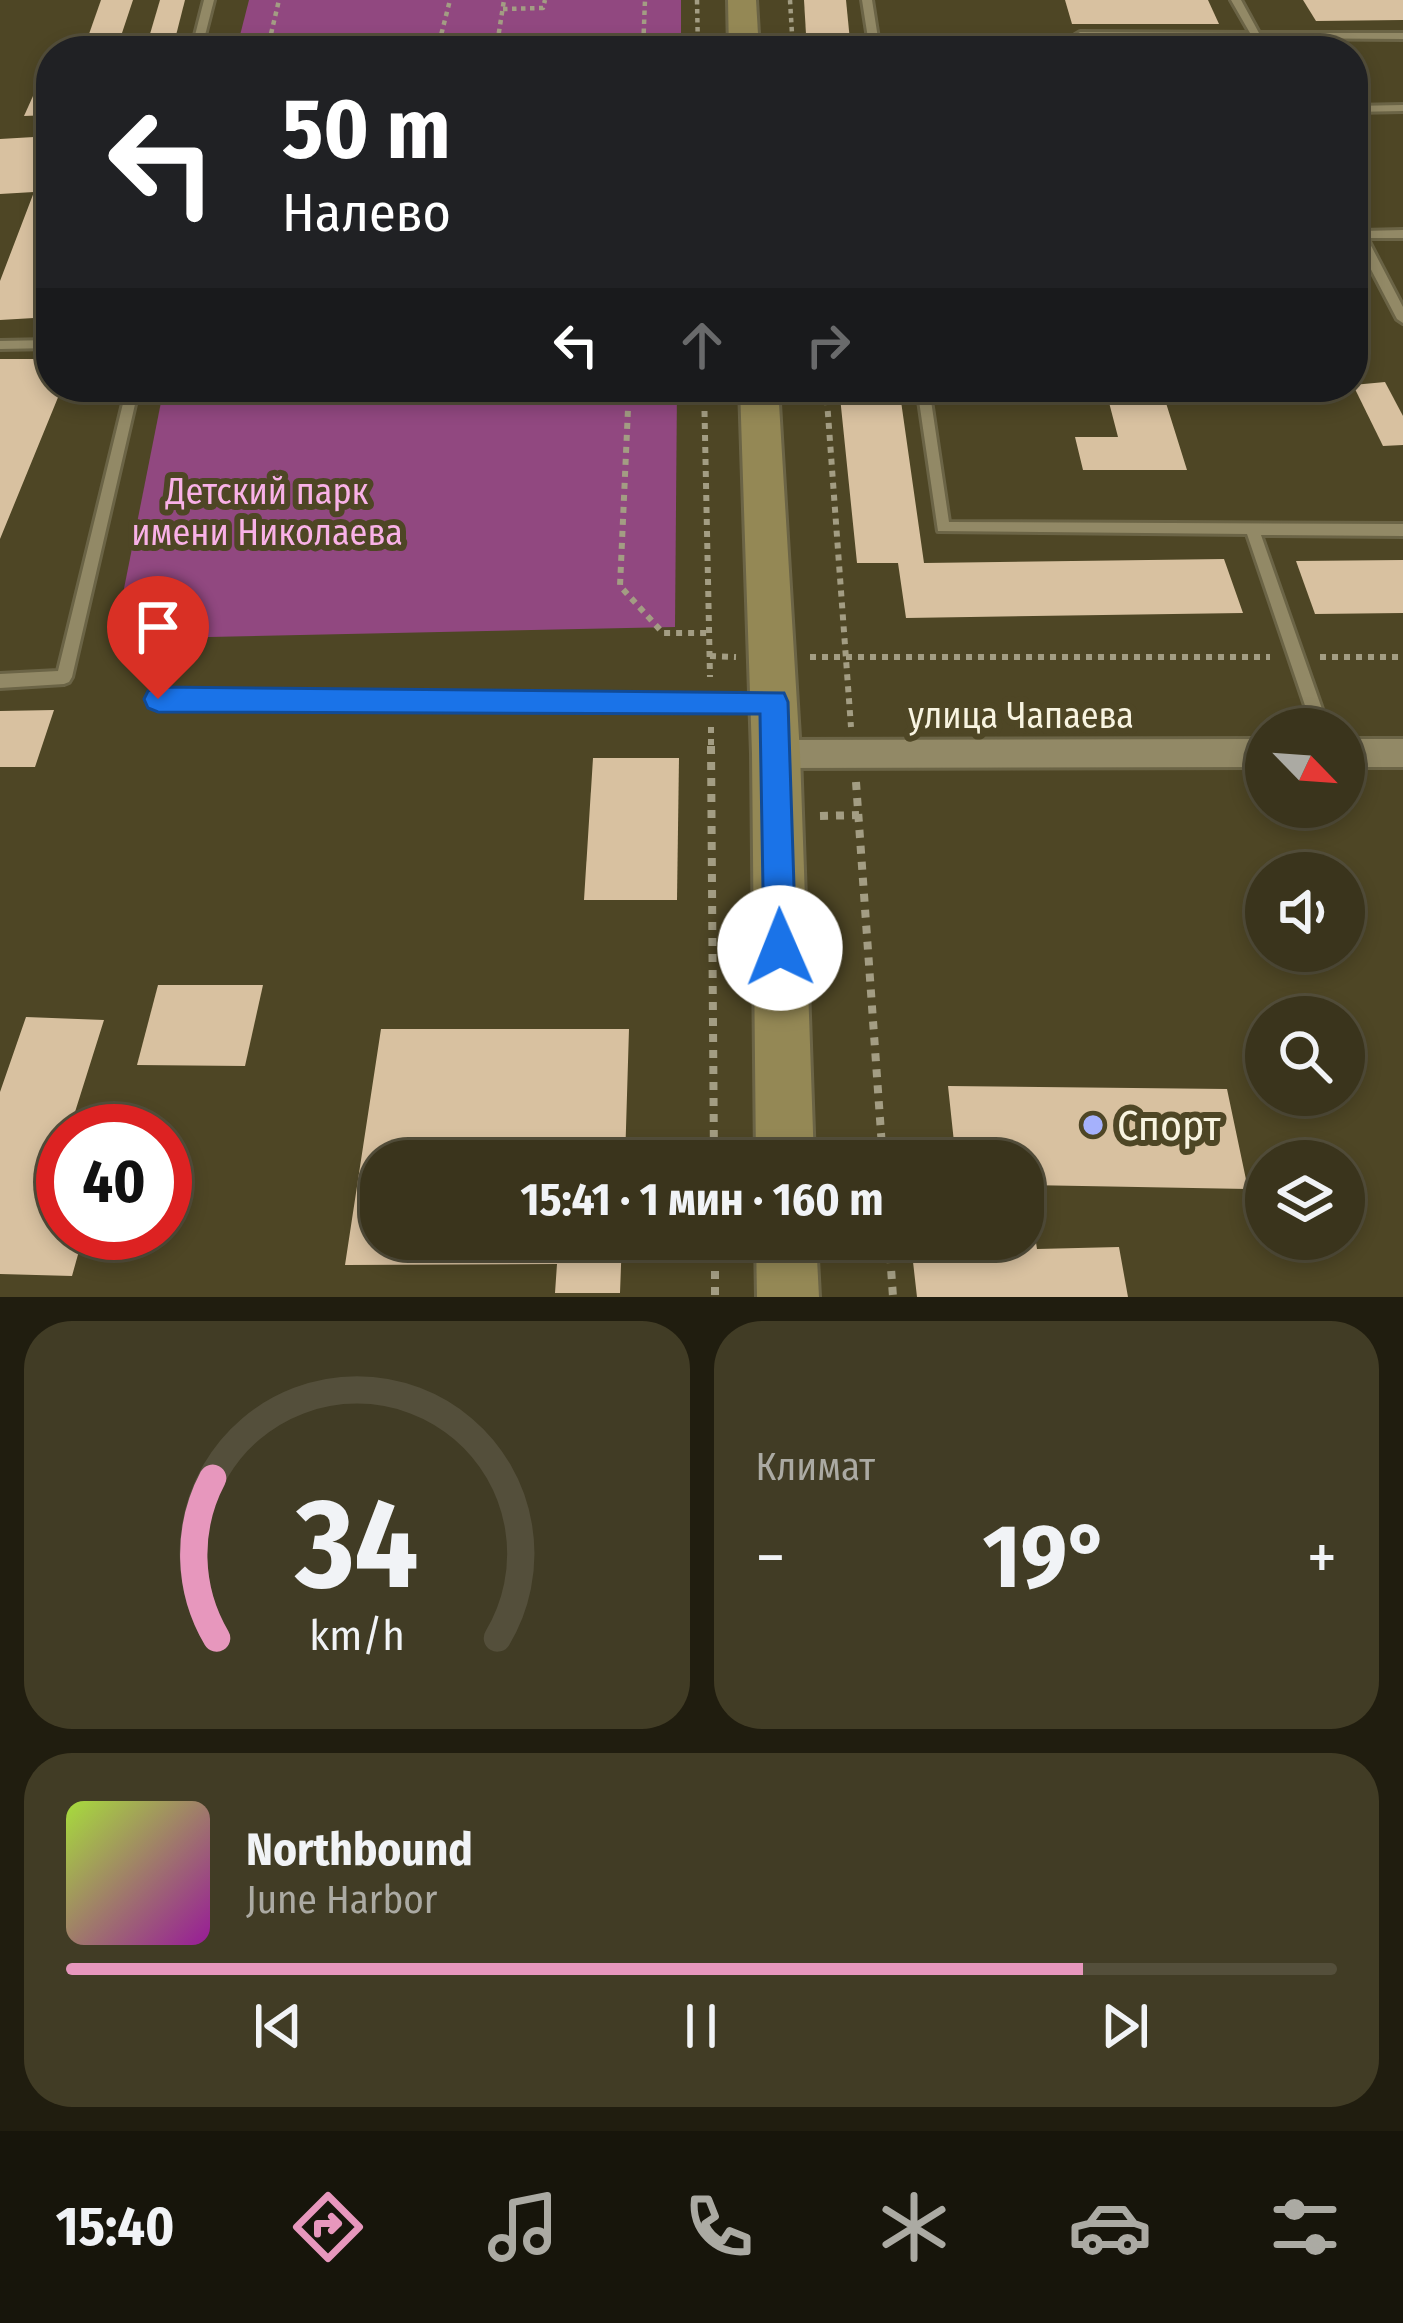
<!DOCTYPE html>
<html lang="ru">
<head>
<meta charset="utf-8">
<style>
  body { margin:0; font-family:"Fira Sans Condensed",sans-serif; background:#413c25; color:#f1f3f6; height:100vh; display:flex; flex-direction:column; font-size:45px; white-space:nowrap }
  * { box-sizing:border-box; margin:0 }
  p { font-size:39px; color:#abaaa3 }
  .icon { flex:none; width:66px; height:66px; fill:none; stroke:currentColor; stroke-width:2; stroke-linecap:round; stroke-linejoin:round }
  .map { position:relative; height:1297px; overflow:hidden }
  .side { display:flex; flex-direction:column; gap:24px; padding:24px; background:#201d0f; flex:1 }
  .side>* { flex:none }
  .top-card { position:absolute; left:36px; top:36px; width:1332px; height:366px; border-radius:48px; box-shadow:0 6px 18px #0003,0 0 0 3px #544f3b; background:#202124; color:#fff; overflow:hidden }
  .needle { width:78px; rotate:115deg }
  .buttons { position:absolute; left:1245px; top:708px; display:grid; gap:24px }
  .buttons a { display:grid; place-items:center; width:120px; height:120px; border-radius:50%; background:#3a341c; box-shadow:0 6px 18px #0003,0 0 0 3px #544f3b; font-size:60px }
  .speed { position:absolute; left:36px; top:1104px; display:flex; gap:24px; font-size:60px; font-weight:700; text-align:center }
  .speed>* { display:grid; place-content:center; width:156px; height:156px; border-radius:50%; background:#3a341c; box-shadow:0 6px 18px #0003,0 0 0 3px #544f3b; line-height:1 }
  .speed .limit { border:18px solid #d22; background:#fff; color:#111 }
  .pin { position:absolute; display:grid; place-items:center; width:102px; height:102px; color:#fff; margin:-123px -51px; border-radius:50% 50% 50% 0; rotate:-45deg; box-shadow:0 0 12px #0007 }
  .pin .icon { rotate:45deg }
  .me { position:absolute; width:132px; margin:-66px; rotate:359deg; stroke-linejoin:round; filter:drop-shadow(0 0 9px #0008) }
  .turn { display:flex; align-items:center; gap:42px; height:252px; padding:0 48px; font-size:54px }
  .turn .icon { width:156px; height:156px; stroke-width:2.5 }
  .turn b { display:block; font-size:84px; line-height:102px }
  .lanes { display:flex; align-items:center; height:114px; padding:0 48px; background:#0003; justify-content:center; gap:60px; direction:ltr }
  .lanes .off { opacity:.35 }
  .big { font-size:90px; font-weight:700; line-height:1.1 }
  .side .widget { flex:1; display:flex; flex-direction:column; justify-content:center; gap:18px; min-width:0; padding:0 42px; border-radius:48px; background:#413c25 }
  .side .dial { align-items:center; gap:0 }
  .dial svg { height:312px; overflow:visible; fill:none; stroke:#544f3b; stroke-width:7; stroke-linecap:round; text-anchor:middle }
  .dial text { fill:#f1f3f6; stroke:none }
  .song { display:flex; align-items:center; gap:36px }
  .cover { width:144px; height:144px; border-radius:18px; background:linear-gradient(135deg,hsl(80 70% 55%),hsl(300 70% 35%)) }
  .played { height:12px; border-radius:6px; background:linear-gradient(90deg,#e797bd 80%,#544f3b 80%) }
  .keys { display:flex; justify-content:space-around; direction:ltr }
  .heat { display:flex; justify-content:space-between; align-items:center; font-size:66px; direction:ltr }
  .side .tiles { flex:1; display:grid; gap:24px; grid-template-columns:1fr 1fr }
  .widget:last-child { grid-column:span 2 }
  .trip { position:absolute; left:360px; top:1140px; width:684px; height:120px; border-radius:48px; background:#3a341c; box-shadow:0 6px 18px #0003,0 0 0 3px #544f3b; font-weight:700; line-height:120px; text-align:center }
  .menu { display:flex; height:192px; justify-content:space-around; align-items:center; background:#17150b; color:#abaaa3 }
  .menu .icon { width:84px; height:84px }
  .menu .current { color:#e797bd }
  .menu b { font-size:54px; color:#f1f3f6 }
  .map>svg:first-child { display:block }
</style>
</head>
<body>
<div class="map">
<svg width="1403" height="1297" viewBox="0 0 1403 1297">
  <rect width="100%" height="100%" fill="#4e4625"/>
  <g fill="#914880">
    <path d="M249,0h432v51h-445z"/>
    <path d="M164,387h513l-2,240 -561,12z"/>
  </g>
  <g fill="#d8c1a0">
    <path d="M101,0h32l-17,51h-33z"/>
    <path d="M160,0h25l-13,51h-27z"/>
    <path d="M804,0h42l5,51h-44z"/>
    <path d="M1065,0h143l11,24h-147z"/>
    <path d="M1303,0h100v20l-87,1z"/>
    <path d="M51,75v40l-27,1 18,-40z"/>
    <path d="M51,136v181l-51,3v-39l34,-89 -34,2v-55z"/>
    <path d="M0,359h51v28h56l-3,8h-45l-59,144z"/>
    <path d="M1385,382l18,34v29l-20,1 -30,-61z"/>
    <path d="M839,387h60l25,176 300,-4 19,54 -337,5 -8,-55h-41z"/>
    <path d="M1105,387h56l26,83h-104l-8,-33h43z"/>
    <path d="M1403,560v53l-88,1 -19,-53z"/>
    <path d="M54,710l-19,57h-35v-56z"/>
    <path d="M593,758h86l-2,142h-93z"/>
    <path d="M158,985h105l-18,81 -108,-1z"/>
    <path d="M26,1017l78,3 -35,111h-6v102h21l-12,43 -72,-2v-182z"/>
    <path d="M381,1029h248l-4,132h-244v78h241l-2,54h-65l2,-29 -212,1z"/>
    <path d="M948,1086l279,3 21,100 -221,-4 10,64 82,-2 9,50h-211l-5,-44 82,-1 -1,-13h30v-78h-67z"/>
  </g>
  <g fill="none" stroke-linecap="round" stroke-linejoin="round">
    <g stroke="#6b6446" stroke-width="6">
      <g id="lane">
        <path d="M204,0h10l-13,51h-10z"/>
        <path d="M862,0h10l8,51h-10z"/>
        <path d="M1231,0h10l18,33h144v6l-140,-1 7,13h-10l-7,-13h-173l-5,-3 5,-3 170,1z"/>
        <path d="M1403,105v6l-50,1v-6z"/>
        <path d="M1353,219l4,1 6,11 40,-1v8h-36l36,69v16l-6,-4 -42,-80h-2z"/>
        <path d="M51,340v8l-51,1v-8z"/>
        <path d="M127,387h12l-67,290 -3,5 -5,2 -64,4v-14l58,-3z"/>
        <path d="M917,387h12l20,135 454,2v12l-142,-1 68,194h-16l-66,-195 -309,-3z"/>
        <path d="M158,692l613,3 5,2 3,5 -3,5 -5,2 -613,-3 -5,-2 -3,-5 3,-5z"/>
      </g>
    </g>
    <g stroke="#6b6446" stroke-width="6">
      <g id="street">
        <path d="M1266,739v28l-490,1 -11,-4 -5,-10 5,-10 11,-4z"/>
        <rect x="1344" y="739" width="59" height="28"/>
      </g>
    </g>
    <g stroke="#6b6446" stroke-width="6">
      <g id="secondary">
        <path d="M728,0h28l3,51h-30z"/>
        <path d="M740,387h38l22,367 14,407h-58l-4,-407z"/>
        <path d="M756,1239h60l3,58h-62z"/>
      </g>
    </g>
    <g stroke="#a39d83" stroke-width="4.5" stroke-dasharray="4.5 4.5" stroke-linecap="butt">
      <path d="M697,0l1,51"/>
      <path d="M790,0l3,51"/>
      <path d="M503,9l40,-1 2,-8"/>
      <path d="M267,51l12,-51"/>
      <path d="M437,51l13,-51"/>
      <path d="M496,51l8,-51"/>
      <path d="M643,51l2,-51"/>
    </g>
    <g stroke="#a39d83" stroke-width="6" stroke-dasharray="6 6" stroke-linecap="butt">
      <path d="M629,387l-9,199 43,47h46"/>
      <path d="M704,387l6,290"/>
      <path d="M826,387l25,340"/>
      <path d="M710,656l26,1"/>
      <path d="M810,657h460"/>
      <path d="M1320,657h83"/>
      <path d="M711,727v22"/>
    </g>
    <g stroke="#a39d83" stroke-width="8" stroke-dasharray="8 8" stroke-linecap="butt">
      <path d="M711,746l3,415"/>
      <path d="M856,782l27,379"/>
      <path d="M820,816l39,-1"/>
      <path d="M715,1239v58"/>
      <path d="M889,1239l4,58"/>
    </g>
    <use href="#lane" fill="#928966" fill-rule="evenodd"/>
    <use href="#street" fill="#928966" fill-rule="evenodd"/>
    <use href="#secondary" fill="#948855" fill-rule="evenodd"/>
  </g>
  <path fill="#1a73e8" stroke="#114b97" stroke-width="3" d="M158,687l626,6 4,9 8,246 -5,12 -11,4 -11,-4 -5,-12 -4,-234 -602,-2 -10,-4 -4,-9 4,-8z"/>
  <circle fill="#a5b1fc" stroke="#4e4625" stroke-width="4.5" cx="1093" cy="1125" r="12"/>
  <g text-anchor="middle" stroke-width="12" stroke-linejoin="round" paint-order="stroke">
    <g font-size="36" fill="#f9b1e7" stroke="#4e4625">
      <text x="267" y="504">Детский парк<tspan x="267" dy="41">имени Николаева</tspan></text>
    </g>
    <g font-size="36" fill="#f8f4e1" stroke="#4e4625">
      <text x="1021" y="728">улица Чапаева</text>
    </g>
    <g font-size="42" fill="#f8f4e1" stroke="#4e4625" text-anchor="start">
      <text x="1117" y="1140">Спорт</text>
    </g>
  </g>
</svg>
<div class="buttons">
<a><svg class="needle" viewBox="-14 -14 28 28"><path d="M0-13l5 13h-10z" fill="#e53935"/><path d="M0 13l5-13h-10z" fill="#abaaa3"/></svg></a>
<a><svg class="icon" aria-label="sound" viewBox="0 0 24 24"><path d="M4 9h4l5-4v14l-5-4H4zM17 9q2 3 0 6"/></svg></a>
<a><svg class="icon" aria-label="search" viewBox="0 0 24 24"><circle cx="10" cy="10" r="6"/><path d="M15 15l6 6"/></svg></a>
<a><svg class="icon" aria-label="layers" viewBox="0 0 24 24"><path d="M12 4l9 5-9 5-9-5zM3 14l9 5 9-5"/></svg></a>
</div>
<div class="speed"><div class="limit">40</div></div>
<div class="pin" style="left:158px;top:699px;background:#d93025"><svg class="icon" aria-label="arrive" viewBox="0 0 24 24"><path d="M6 21V4h12l-3 4 3 4H6"/></svg></div>
<svg class="me" style="left:780px;top:948px" viewBox="-20 -20 40 40"><circle r="19" fill="#fff"/><path d="M0-13L10 11 0 6-10 11z" fill="#1a73e8"/></svg>
<div class="trip">15:41 · 1 мин · 160 m</div>
<div class="top-card">
<div class="turn"><svg class="icon" aria-label="left" viewBox="0 0 24 24"><path d="M17 20v-9H6M10 6l-5 5 5 5"/></svg><div><b>50 m</b>Налево</div></div>
<div class="lanes"><svg class="icon" aria-label="left" viewBox="0 0 24 24"><path d="M17 20v-9H6M10 6l-5 5 5 5"/></svg><svg class="icon off" aria-label="ahead" viewBox="0 0 24 24"><path d="M12 20V5M6 11l6-6 6 6"/></svg><svg class="icon off" aria-label="right" viewBox="0 0 24 24"><path d="M7 20v-9h11M14 6l5 5-5 5"/></svg></div>
</div>
</div>
<section class="side">
<div class="tiles">
<div class="widget dial"><svg viewBox="0 0 100 80">
<path d="M14 69A42 42 0 1 1 86 69"/>
<path d="M14 69A42 42 0 0 1 13 28" stroke="#e797bd"/>
<text x="50" y="56" font-size="32" font-weight="700">34</text>
<text x="50" y="72" font-size="11">km/h</text>
</svg></div>
<div class="widget"><p>Климат</p>
<div class="heat"><a>−</a><b class="big">19°</b><a>+</a></div>
</div>
<div class="widget">
<div class="song"><i class="cover"></i><div><b>Northbound</b><p>June Harbor</p></div></div>
<div class="played"></div>
<div class="keys"><svg class="icon" aria-label="previous" viewBox="0 0 24 24"><path d="M18 5L8 12l10 7zM5 5v14"/></svg><svg class="icon" aria-label="pause" viewBox="0 0 24 24"><path d="M8 5v14M16 5v14"/></svg><svg class="icon" aria-label="next" viewBox="0 0 24 24"><path d="M6 5l10 7-10 7zM19 5v14"/></svg></div>
</div>
</div>
</section>
<nav class="menu">
<b>15:40</b>
<svg class="icon current" aria-label="directions" viewBox="0 0 24 24"><path d="M12 3l9 9-9 9-9-9zM9 14v-3h6M13 9l2 2-2 2"/></svg>
<svg class="icon" aria-label="music" viewBox="0 0 24 24"><path d="M9 18V5l10-2v13"/><circle cx="6" cy="18" r="3"/><circle cx="16" cy="16" r="3"/></svg>
<svg class="icon" aria-label="phone" viewBox="0 0 24 24"><path d="M5 4h4l2 5-3 2q2 4 5 5l2-3 5 2v4C11 20 4 13 5 4z"/></svg>
<svg class="icon" aria-label="climate" viewBox="0 0 24 24"><path d="M12 3v18M4 7l16 10M4 17L20 7"/></svg>
<svg class="icon" aria-label="car" viewBox="0 0 24 24"><path d="M5 17H2v-5l4-1 3-4h7l3 4 3 1v5h-3M9 17h6M6 11h13"/><circle cx="7" cy="17" r="2"/><circle cx="17" cy="17" r="2"/></svg>
<svg class="icon" aria-label="filters" viewBox="0 0 24 24"><path d="M4 7h16M4 17h16"/><circle cx="9" cy="7" r="2"/><circle cx="15" cy="17" r="2"/></svg>
</nav>
</body>
</html>
